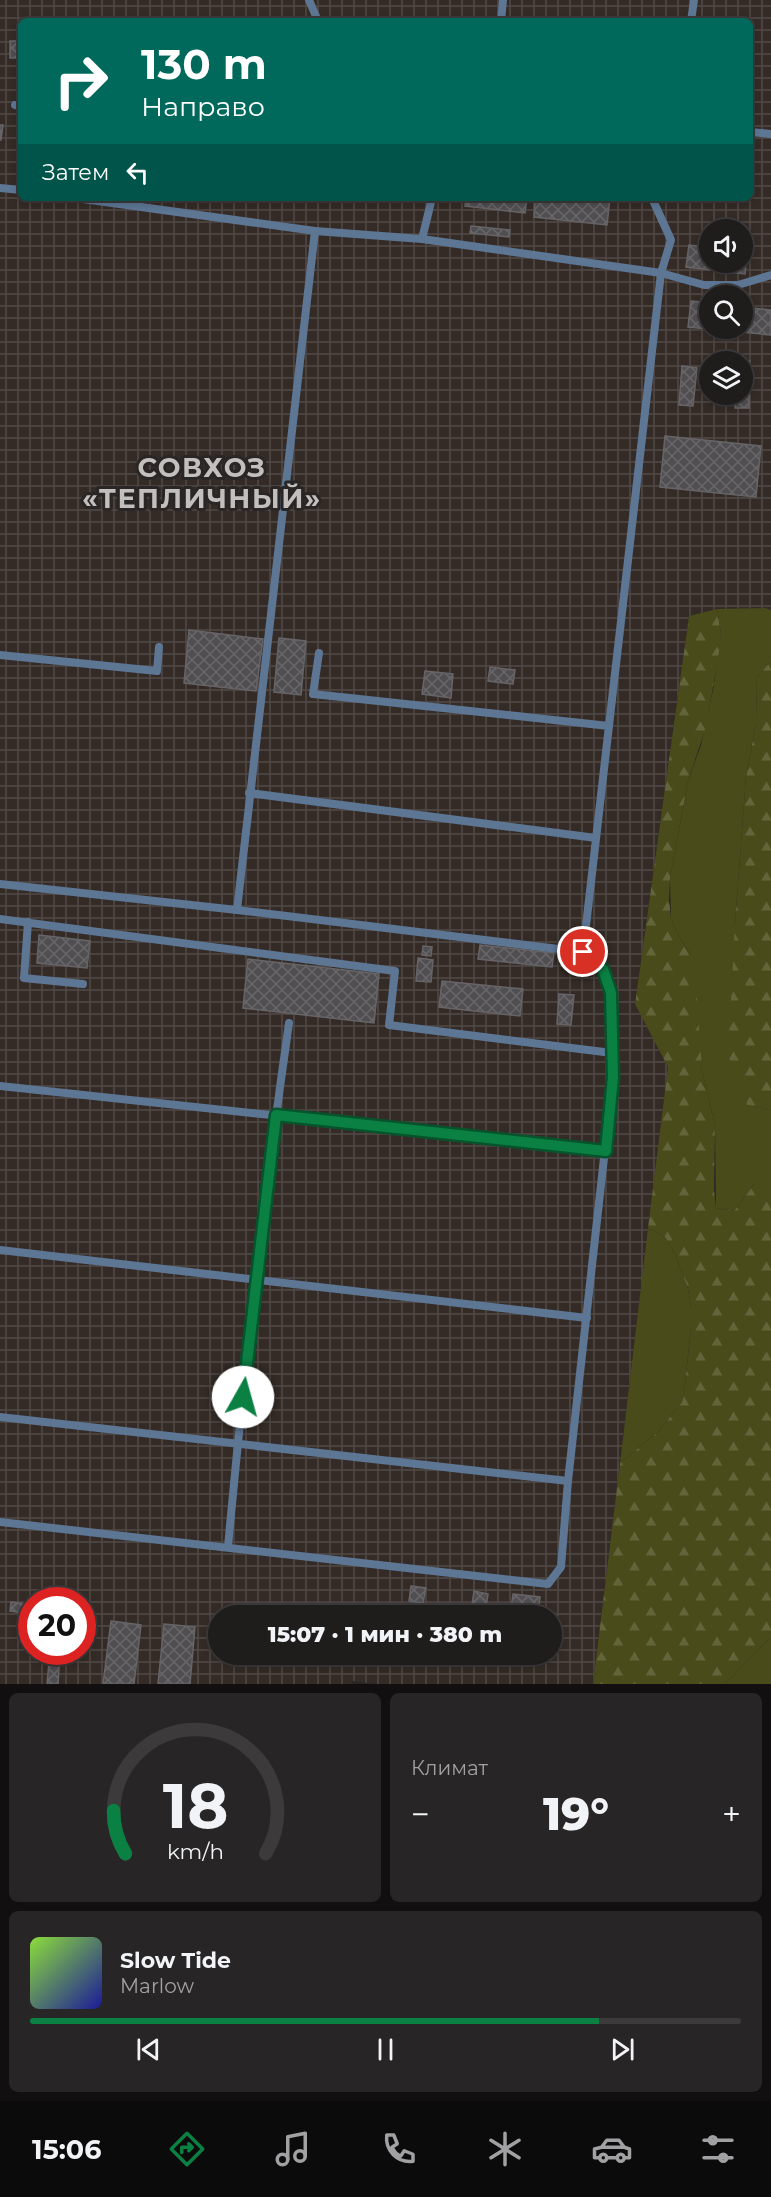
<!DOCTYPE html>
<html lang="ru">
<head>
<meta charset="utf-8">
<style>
  body { margin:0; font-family:Montserrat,sans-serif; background:#272525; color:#f1f3f6; height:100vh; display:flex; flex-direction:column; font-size:22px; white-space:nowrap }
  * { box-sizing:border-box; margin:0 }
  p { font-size:20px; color:#a1a1a3 }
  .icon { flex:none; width:33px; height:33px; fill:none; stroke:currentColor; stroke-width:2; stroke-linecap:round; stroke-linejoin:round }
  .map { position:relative; height:1684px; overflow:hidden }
  .sheet { display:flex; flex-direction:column; gap:9px; padding:9px; background:#110f0f; flex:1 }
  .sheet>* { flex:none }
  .hud { position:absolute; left:18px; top:18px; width:735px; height:183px; border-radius:9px; box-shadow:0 3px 9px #0003,0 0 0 2px #3c3a3b; background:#00695c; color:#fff; overflow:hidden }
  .controls { position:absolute; left:699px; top:219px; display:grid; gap:12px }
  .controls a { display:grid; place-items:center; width:54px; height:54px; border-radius:50%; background:#1f1c1c; box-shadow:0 3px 9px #0003,0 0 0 2px #3c3a3b; font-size:30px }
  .speed { position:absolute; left:18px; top:1587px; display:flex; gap:12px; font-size:30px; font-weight:700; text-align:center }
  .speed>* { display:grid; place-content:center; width:78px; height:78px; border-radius:50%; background:#1f1c1c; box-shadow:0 3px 9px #0003,0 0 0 2px #3c3a3b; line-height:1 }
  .speed .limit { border:9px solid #d22; background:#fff; color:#111 }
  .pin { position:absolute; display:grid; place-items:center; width:51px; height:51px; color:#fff; margin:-26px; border:3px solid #fff; border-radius:50%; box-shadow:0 2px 6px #0007 }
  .me { position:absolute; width:66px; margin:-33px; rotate:7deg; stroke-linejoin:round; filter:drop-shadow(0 0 4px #0008) }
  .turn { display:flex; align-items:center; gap:21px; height:126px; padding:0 24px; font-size:27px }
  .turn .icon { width:78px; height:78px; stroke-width:2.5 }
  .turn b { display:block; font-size:42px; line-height:51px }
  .then { display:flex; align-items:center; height:57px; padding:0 24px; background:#0003; gap:12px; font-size:22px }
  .big { font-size:45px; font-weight:800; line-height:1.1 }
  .sheet .tile { flex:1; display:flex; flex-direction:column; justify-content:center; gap:9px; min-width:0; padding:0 21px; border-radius:9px; background:#272525 }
  .sheet .dial { align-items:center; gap:0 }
  .dial svg { height:156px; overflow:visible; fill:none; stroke:#3c3a3b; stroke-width:7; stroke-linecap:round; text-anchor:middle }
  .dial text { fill:#f1f3f6; stroke:none }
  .song { display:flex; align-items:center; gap:18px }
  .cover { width:72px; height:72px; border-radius:9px; background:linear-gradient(135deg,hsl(90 70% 55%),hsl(240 70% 35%)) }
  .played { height:6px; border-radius:3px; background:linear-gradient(90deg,#0b8043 80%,#3c3a3b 80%) }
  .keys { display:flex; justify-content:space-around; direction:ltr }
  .heat { display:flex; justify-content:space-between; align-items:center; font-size:33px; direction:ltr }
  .sheet .tiles { flex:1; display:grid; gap:9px; grid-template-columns:1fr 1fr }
  .tile:last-child { grid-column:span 2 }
  .trip { position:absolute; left:208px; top:1605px; width:354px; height:60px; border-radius:30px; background:#1f1c1c; box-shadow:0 3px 9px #0003,0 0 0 2px #3c3a3b; font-weight:800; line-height:60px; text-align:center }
  .tabs { display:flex; height:96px; justify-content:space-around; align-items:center; background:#0c0b0b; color:#a1a1a3 }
  .tabs .icon { width:42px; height:42px }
  .tabs .active { color:#0b8043 }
  .tabs b { font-size:27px; color:#f1f3f6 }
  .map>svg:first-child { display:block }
</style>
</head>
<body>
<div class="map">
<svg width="771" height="1684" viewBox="0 0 771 1684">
  <defs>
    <pattern id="industrial-grid" width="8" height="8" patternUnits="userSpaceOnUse" patternTransform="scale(1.5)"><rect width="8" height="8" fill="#342b26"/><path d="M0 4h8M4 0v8" fill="none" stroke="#514945"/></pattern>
    <pattern id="forest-firs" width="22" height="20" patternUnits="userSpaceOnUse" patternTransform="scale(1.5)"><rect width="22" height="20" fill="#494b1a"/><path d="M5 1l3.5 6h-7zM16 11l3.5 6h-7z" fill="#62643a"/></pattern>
    <pattern id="building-cross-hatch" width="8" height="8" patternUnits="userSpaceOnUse" patternTransform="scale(1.5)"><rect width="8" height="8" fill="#504e51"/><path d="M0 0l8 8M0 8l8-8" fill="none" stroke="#686769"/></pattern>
  </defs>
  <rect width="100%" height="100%" fill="#292625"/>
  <path fill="url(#industrial-grid)" fill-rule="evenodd" d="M0,0h771v610l-6,-2 -48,1 -28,7 -54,387 33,64 -75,617h-217l-24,-3 -1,3h-351zM21,21h729v177h-729zM710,230h32v32h-32zM710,296h32v32h-32zM710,362h32v32h-32zM32,1600h50v52h-50zM219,1616h333v38h-333z"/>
  <g fill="#494b1a">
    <path d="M765,608l6,2v51l-14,16 -1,46 -10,54 -11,147 12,181 24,5v73h-16l-21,28 -18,-3 -1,-82 -13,-56 -12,-117 -11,-16 -8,-18 -1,-41 18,-97 13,-36 12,-55 8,-57 -4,-24z"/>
    <path d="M648,1228l17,9 10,17 13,35 3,18v21l-6,56 -3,18 -23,29 -39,32z"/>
    <path d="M771,1637v47h-46z"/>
  </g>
  <g fill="url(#forest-firs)">
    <path d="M717,609l4,24 -2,19 -13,75 -18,54 -18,97 -1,21 2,20 8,18 11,16 5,19 7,98 13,56 -1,63 2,19 18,3 21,-28h16v454l-46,47h-132l27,-221 39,-32 23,-29 3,-18 6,-56v-21l-3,-18 -13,-35 -10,-17 -17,-9 20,-161 -33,-63 54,-388z"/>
    <path d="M771,661v449l-24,-5 -19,-50 7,-131 11,-147 10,-54 1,-46z"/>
  </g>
  <g fill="url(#building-cross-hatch)" stroke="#676467" stroke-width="1.5">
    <rect x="10" y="41" width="11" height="17"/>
    <path d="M0,125h3l-2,15h-1z"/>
    <path d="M466,198h61l-2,15 -60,-7z"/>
    <path d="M535,198h75l-3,27 -73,-8z"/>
    <path d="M471,226l39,4 -1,7 -39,-4z"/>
    <path d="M689,245l21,3v14h32v-11l5,1 -2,22 -59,-7z"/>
    <path d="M691,301l19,2v25h32v-21l29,3v25l-83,-8z"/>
    <path d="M735,361h15l-1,47h-14v-14h7v-32z"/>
    <path d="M682,366l15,2 -4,38 -14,-1z"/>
    <path d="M665,436l96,10 -5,51 -96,-10z"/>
    <path d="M189,630l74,9 -7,52 -72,-8z"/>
    <path d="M279,638l27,3 -5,54 -27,-3z"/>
    <path d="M490,667l25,3 -2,14 -25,-3z"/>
    <path d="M425,671l28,3 -2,24 -29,-4z"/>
    <path d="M39,935l51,6 -3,27 -50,-5z"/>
    <path d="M480,945l74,8 -2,14 -74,-8z"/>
    <path d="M423,946l9,1 -1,9 -9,-1z"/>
    <path d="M418,958l15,2 -2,22 -15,-1z"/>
    <path d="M248,959l131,15 -5,49 -131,-15z"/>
    <path d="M442,981l81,8 -3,27 -81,-9z"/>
    <path d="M559,994l15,1 -3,30 -14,-1z"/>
    <path d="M411,1586l15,2 -3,15 -14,-2z"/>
    <path d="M474,1591l14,3 -2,13 -14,-2z"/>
    <path d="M513,1594l27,3 -2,16 -27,-4z"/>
    <path d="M11,1602l21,3v9l-22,-3z"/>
    <path d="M111,1621l30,4 -7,59h-31z"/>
    <path d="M164,1624l31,3 -5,57h-32z"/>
    <path d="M50,1652l10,1 -2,31h-11z"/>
  </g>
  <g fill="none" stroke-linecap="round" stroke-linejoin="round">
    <g stroke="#5c7694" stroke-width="8">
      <path d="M309,0l9,21"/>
      <path d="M501,21l2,-21"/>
      <path d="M691,21l3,-21"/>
      <path d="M15,105l6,1"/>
      <path d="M750,132l21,2"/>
      <path d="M0,188l21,2"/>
      <path d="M76,198l239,33 107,8 239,34 43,12h34l33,-10"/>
      <path d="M422,239l10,-41"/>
      <path d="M319,653l-6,41 296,32"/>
      <path d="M0,655l157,16 2,-24"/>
      <path d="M249,793l347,45"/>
      <path d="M0,884l237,26 346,42"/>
      <path d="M237,910l78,-679"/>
      <path d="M0,919l395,52 -6,54 223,28"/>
      <path d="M28,922l-4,56 59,6"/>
      <path d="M0,1086l606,65"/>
      <path d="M0,1250l587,68"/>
      <path d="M0,1417l568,64"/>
      <path d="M0,1522l548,62 13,-17 7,-86 45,-404 -2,-84 -8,-24 -20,-17 78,-679 10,-33 -19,-42"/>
      <path d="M228,1547c16,-175 36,-350 61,-524"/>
    </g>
  </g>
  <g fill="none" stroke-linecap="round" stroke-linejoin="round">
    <g stroke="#07532c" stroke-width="15">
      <path id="route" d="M243,1397l33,-282 330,36 7,-74 -2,-84 -8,-24 -20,-17"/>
    </g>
    <use href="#route" stroke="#0b8043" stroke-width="10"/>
  </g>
  <g text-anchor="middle" stroke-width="6" stroke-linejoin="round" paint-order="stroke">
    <g font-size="27" font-weight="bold" letter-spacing="1.5" fill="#c3bfbd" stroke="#292625">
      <text x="202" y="477">СОВХОЗ<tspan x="202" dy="31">«ТЕПЛИЧНЫЙ»</tspan></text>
    </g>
  </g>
</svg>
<div class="controls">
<a><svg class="icon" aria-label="sound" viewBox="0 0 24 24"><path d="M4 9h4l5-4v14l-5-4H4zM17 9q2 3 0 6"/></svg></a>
<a><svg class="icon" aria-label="search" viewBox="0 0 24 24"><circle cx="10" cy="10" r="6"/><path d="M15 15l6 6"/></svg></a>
<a><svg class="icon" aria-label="layers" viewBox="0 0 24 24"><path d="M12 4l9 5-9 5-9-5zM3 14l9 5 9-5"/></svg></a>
</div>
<div class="speed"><div class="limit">20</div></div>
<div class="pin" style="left:583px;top:952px;background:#d93025"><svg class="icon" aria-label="arrive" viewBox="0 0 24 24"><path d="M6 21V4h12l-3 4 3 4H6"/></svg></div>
<svg class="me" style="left:243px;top:1397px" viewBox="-20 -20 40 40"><circle r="19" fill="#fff"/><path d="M0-13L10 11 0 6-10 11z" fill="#0b8043"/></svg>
<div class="trip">15:07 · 1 мин · 380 m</div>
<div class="hud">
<div class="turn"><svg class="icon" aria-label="right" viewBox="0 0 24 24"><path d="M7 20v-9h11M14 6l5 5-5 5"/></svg><div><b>130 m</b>Направо</div></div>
<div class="then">Затем<svg class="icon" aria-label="left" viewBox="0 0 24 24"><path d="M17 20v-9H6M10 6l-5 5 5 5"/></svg></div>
</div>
</div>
<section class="sheet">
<div class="tiles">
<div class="tile dial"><svg viewBox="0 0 100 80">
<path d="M14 69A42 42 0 1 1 86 69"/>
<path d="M14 69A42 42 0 0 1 8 47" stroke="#0b8043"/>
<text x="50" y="56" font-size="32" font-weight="700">18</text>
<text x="50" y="72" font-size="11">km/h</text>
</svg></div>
<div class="tile"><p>Климат</p>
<div class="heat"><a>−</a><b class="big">19°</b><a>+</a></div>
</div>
<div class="tile">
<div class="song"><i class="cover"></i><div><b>Slow Tide</b><p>Marlow</p></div></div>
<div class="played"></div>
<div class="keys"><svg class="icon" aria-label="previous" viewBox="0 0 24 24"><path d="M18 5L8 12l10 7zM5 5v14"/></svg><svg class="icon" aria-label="pause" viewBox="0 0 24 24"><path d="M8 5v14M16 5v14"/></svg><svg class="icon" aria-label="next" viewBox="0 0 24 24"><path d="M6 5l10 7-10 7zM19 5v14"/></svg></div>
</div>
</div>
</section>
<nav class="tabs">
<b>15:06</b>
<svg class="icon active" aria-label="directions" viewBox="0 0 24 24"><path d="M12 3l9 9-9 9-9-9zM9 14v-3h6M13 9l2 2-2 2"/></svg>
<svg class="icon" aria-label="music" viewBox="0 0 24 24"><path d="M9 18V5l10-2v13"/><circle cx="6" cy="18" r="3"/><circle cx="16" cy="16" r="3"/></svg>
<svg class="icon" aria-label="phone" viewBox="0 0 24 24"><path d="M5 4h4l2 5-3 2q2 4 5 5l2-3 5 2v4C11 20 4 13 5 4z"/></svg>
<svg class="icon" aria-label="climate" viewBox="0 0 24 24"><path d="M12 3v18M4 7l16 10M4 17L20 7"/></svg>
<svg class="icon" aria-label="car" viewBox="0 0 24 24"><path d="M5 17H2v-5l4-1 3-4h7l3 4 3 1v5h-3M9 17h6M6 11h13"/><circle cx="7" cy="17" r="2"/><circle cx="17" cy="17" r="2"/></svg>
<svg class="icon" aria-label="filters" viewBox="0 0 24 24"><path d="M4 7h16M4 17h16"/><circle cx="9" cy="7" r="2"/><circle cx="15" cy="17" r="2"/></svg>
</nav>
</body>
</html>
